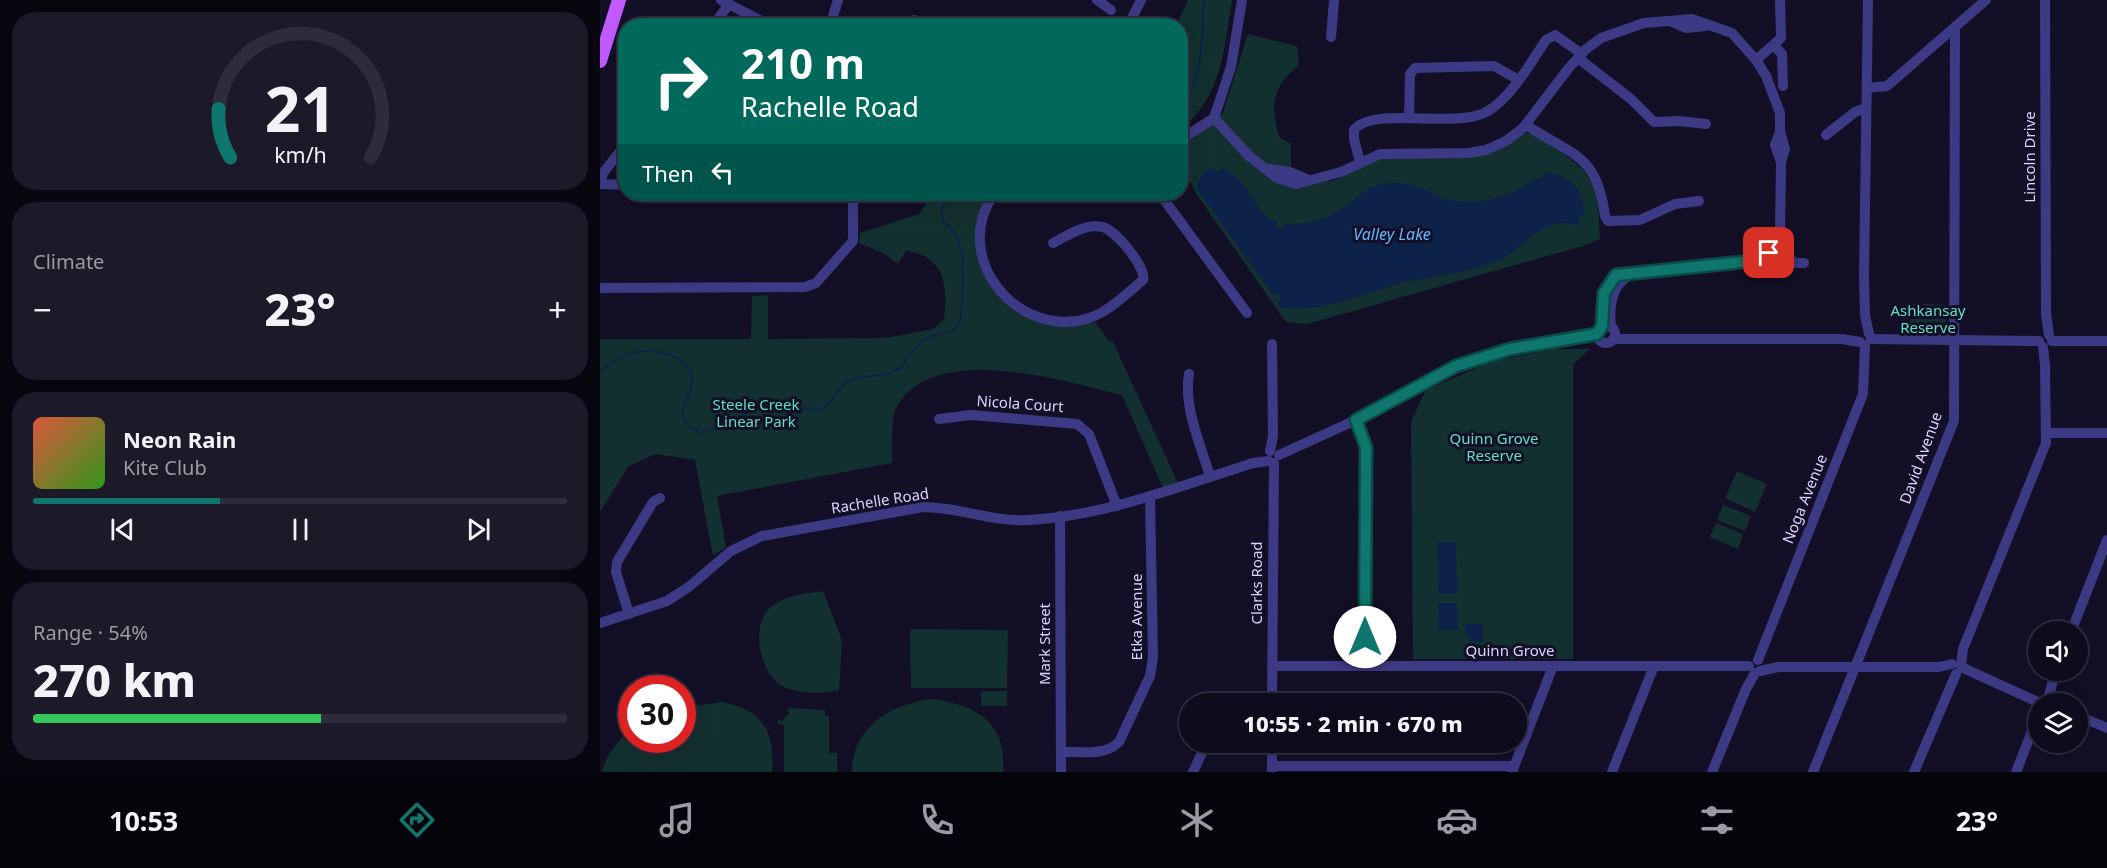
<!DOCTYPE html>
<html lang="en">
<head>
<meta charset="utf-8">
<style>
  body { margin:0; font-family:"Noto Sans",sans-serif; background:#1c1929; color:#f1f3f6; height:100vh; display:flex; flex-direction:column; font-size:22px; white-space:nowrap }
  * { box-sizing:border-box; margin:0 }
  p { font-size:20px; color:#9b9ba3 }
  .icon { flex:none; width:33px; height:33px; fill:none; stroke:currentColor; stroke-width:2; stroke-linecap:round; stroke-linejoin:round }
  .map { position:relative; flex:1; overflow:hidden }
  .details { display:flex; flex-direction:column; gap:12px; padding:12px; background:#08060f; width:600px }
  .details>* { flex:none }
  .hud { position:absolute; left:18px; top:18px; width:570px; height:183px; border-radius:24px; box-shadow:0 6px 24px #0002,0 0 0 2px #2e2b3b; background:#00695c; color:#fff; overflow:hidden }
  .fabs { position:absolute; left:1428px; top:621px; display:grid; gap:12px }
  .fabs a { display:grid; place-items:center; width:60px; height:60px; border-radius:50%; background:#0e0b1c; box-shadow:0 6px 24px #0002,0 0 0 2px #2e2b3b; font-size:30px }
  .speed { position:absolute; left:18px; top:675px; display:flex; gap:12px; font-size:30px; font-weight:700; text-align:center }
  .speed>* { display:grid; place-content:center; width:78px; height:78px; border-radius:50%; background:#0e0b1c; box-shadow:0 6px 24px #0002,0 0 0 2px #2e2b3b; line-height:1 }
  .speed .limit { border:9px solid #d22; background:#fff; color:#111 }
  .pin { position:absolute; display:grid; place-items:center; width:51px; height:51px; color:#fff; margin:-26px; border-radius:12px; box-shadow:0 3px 9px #0006 }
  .me { position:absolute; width:66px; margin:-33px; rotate:0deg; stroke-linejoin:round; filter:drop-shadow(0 0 4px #0008) }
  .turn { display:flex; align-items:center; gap:21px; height:126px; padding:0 24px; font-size:27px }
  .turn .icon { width:78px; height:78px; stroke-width:2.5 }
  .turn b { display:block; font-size:42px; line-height:51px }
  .then { display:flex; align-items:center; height:57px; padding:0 24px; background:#0003; gap:12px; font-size:22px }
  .big { font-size:45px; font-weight:800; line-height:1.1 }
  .details .card { flex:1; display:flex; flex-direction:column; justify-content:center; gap:9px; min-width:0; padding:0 21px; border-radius:24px; background:#1c1929 }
  .details .dial { align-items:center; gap:0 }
  .dial svg { height:156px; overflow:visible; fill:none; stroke:#2e2b3b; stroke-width:7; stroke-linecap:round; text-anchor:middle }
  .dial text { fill:#f1f3f6; stroke:none }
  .song { display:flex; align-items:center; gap:18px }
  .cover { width:72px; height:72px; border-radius:9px; background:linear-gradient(135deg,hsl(10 70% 55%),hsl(110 70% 35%)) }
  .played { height:6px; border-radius:3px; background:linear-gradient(90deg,#0f766e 35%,#2e2b3b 35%) }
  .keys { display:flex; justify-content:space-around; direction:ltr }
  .heat { display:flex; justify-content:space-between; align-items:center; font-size:33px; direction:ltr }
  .charge { height:9px; border-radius:4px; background:linear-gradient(90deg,#34c759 54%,#2e2b3b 0) }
  .trip { position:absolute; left:579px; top:693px; width:348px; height:60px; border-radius:30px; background:#0e0b1c; box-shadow:0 6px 24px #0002,0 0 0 2px #2e2b3b; font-weight:800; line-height:60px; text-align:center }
  .dock { display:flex; height:96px; justify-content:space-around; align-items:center; background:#06040b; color:#9b9ba3 }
  .dock .icon { width:42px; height:42px }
  .dock .current { color:#0f766e }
  .dock b { font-size:27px; color:#f1f3f6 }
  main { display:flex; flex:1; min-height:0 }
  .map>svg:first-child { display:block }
</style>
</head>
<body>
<main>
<section class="details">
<div class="card dial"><svg viewBox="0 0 100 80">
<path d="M14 69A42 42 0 1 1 86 69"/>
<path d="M14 69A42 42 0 0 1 8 44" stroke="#0f766e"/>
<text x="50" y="56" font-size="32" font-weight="700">21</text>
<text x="50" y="72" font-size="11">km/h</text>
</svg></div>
<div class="card"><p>Climate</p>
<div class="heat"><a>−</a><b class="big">23°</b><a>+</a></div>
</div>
<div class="card">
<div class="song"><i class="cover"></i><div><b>Neon Rain</b><p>Kite Club</p></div></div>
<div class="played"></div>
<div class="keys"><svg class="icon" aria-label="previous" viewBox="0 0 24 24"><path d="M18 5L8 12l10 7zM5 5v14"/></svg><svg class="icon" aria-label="pause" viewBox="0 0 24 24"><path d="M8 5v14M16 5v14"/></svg><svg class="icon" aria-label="next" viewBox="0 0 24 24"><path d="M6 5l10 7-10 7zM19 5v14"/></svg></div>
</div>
<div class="card"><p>Range · 54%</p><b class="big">270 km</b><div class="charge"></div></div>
</section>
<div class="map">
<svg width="1507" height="772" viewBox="0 0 1507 772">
  <rect width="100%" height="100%" fill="#130f26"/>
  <g fill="#12302f">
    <path d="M588,0h44c-8,47 -10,98 -51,129l-1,-103 -4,-1z"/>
    <path d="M648,34l49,12 2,19c-27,22 -29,39 -20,72l12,7v43l45,-7 42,-21 97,-3 48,-23c12,0 20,7 29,13 46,30 46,41 48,93l-17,7 -276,78 -21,-2 -89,-127 -16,-31v-16l42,-35z"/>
    <path d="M333,194h57c-4,12 -12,26 -14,39 -2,15 2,31 9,44 24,45 63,53 110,45l13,18 5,2 65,141 -15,5 -41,-93c-57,-14 -191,-55 -226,13 -6,14 -3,39 -4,55l-175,33 9,51 -13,9 -18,-96 -40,-6 -27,13 -28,45v-173h151l1,-43 16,-1v44l118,-1 47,-9 11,-10c4,-33 1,-63 -38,-68l-8,13 -13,-10 -26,-11 1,-10 59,-19z"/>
    <path d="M1311,303l35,2v31l-36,-1z"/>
    <path d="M953,349h37l-17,15v295h-160l-2,-238 15,-31 68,-29z"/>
    <path d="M1137,471l30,13 -12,28 -30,-14z"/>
    <path d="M1123,505l28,11 -6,15 -28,-11z"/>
    <path d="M1116,523l27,11 -5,15 -28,-12z"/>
    <path d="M223,591l19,49 -3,50c-15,4 -45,4 -59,-5 -20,-15 -29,-56 -12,-75 13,-15 37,-16 55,-19z"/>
    <path d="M310,629l98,1 -1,58h-96z"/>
    <rect x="381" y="691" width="26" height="15"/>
    <path d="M330,699c46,5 77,23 73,73h-151c0,-45 38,-67 78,-73z"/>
    <path d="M122,702c41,8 53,29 50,70h-170c5,-19 15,-30 29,-43l1,11h50l1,-32z"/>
    <path d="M187,708l38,2v6h4v37h8v19h-53v-47l-6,-1v-4l4,1 7,-7z"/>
  </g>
  <g fill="#0c2248">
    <path d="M620,167c32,11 33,50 57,54l-1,5 7,2 3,-4c19,0 36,-2 52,-13 19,-11 27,-26 51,-28 20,-2 34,6 52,14 32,12 69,1 95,-19l3,1 6,-6c23,0 40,16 39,41l-5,3v9c-5,-1 -12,-3 -18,-3 -23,1 -42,29 -62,37 -34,15 -71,15 -107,26 -38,11 -74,28 -115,21l4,-10 -5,-4 -4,1 -73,-102 -2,-8 7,-11 8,-5 7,4z"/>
    <path d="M837,542h19l1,52h-19z"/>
    <path d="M838,603h19l1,27h-19z"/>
    <path d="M865,624h18v18h-13l-1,-5h-3z"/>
  </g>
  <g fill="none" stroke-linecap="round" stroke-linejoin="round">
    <g stroke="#0c2248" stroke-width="2">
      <path d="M580,105c24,-19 22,-76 24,-105"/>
      <path d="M0,373c9,-10 24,-19 37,-21 17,-3 54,3 55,26 1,12 -7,24 -10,36l6,12 12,7 17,-5 50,-24 50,6 10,-4 18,-24 11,-4 33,-4 11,-6 22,-28 31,-10 8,-9 2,-67 -8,-21 -12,-12 -2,-9 8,-18"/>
    </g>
    <g stroke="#3d3a85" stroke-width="10">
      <path d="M121,0l50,26"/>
      <path d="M497,0l14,10"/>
      <path d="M642,0l-11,67 -17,51 35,38 28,22 19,6 45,-12 39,-18 89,-1 17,-3 20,-9 17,-13 45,-59 17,-19 16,-12 43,-15 48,-4 40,14 24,27 10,16 14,37v19l5,17 -4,13"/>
      <path d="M1268,0l-4,276 1,39 4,19"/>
      <path d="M1445,0l1,314 3,21"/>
      <path d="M1072,22l14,6 20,-2"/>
      <path d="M113,26l16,-22"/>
      <path d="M230,26l8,-26"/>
      <path d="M297,26l17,-6 18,6"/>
      <path d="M528,26l13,-26"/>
      <path d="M731,37l3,-37"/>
      <path d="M1174,46l8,8 1,32"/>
      <path d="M978,58l53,41 23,23 25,-1 27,3"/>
      <path d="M1156,60l25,-22 -1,-38"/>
      <path d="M1267,88l20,-2 99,-86"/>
      <path d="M809,118l1,-44 5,-6 79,-2 23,13"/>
      <path d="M926,125c47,31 71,29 79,91l3,5 32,-1 35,-16 24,-3"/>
      <path d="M1226,135l29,-23 11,-4"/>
      <path d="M580,140l34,-22"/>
      <path d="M760,162l-6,-23v-9c19,-25 103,0 134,-19 22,-12 44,-50 58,-71l9,-5 27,19"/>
      <path d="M668,169l22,3 19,8"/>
      <path d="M0,184l3,-11 23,-29"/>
      <path d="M0,184l26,1"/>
      <path d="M394,194c-43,61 19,141 88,126 24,-5 43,-25 61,-40 4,-12 -28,-51 -41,-53 -18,-4 -35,9 -49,16"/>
      <path d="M560,194l87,119"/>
      <path d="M1176,246l19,17h9"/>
      <path d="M0,288l205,-1 11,-4 37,-42v-47"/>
      <circle cx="1006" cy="334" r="9"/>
      <path d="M1002,326l2,-33 12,-18 144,-16 16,-13 4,-14 1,-70 -6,-17 5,-13"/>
      <path d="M1011,327c-2,-21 0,-42 19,-52"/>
      <path d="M1013,339h229l18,3"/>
      <path d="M1271,339l168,2"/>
      <path d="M1452,341h55"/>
      <path d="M589,374c-6,32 12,72 21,102"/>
      <path d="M339,419l32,-4 106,9 12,10 28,72"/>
      <path d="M756,420l10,27 -1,219"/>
      <path d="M1446,433h61"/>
      <path d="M670,451l3,-15 -1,-92"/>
      <path d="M679,455l77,-35 100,-54 54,-17 87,-15"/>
      <path d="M460,516l1,256"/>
      <path d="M29,614l-13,-42 1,-10 36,-60 7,-4"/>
      <path d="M0,623l67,-22 23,-15 41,-35 31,-15 161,-29c36,0 69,15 105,13 77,-4 152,-34 225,-57l16,-2"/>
      <path d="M1471,632l36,-92"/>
      <path d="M1158,660l105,-266 2,-49"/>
      <path d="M1361,665l2,-16 83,-206 -1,-78 -2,-18"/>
      <path d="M672,666h477"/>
      <path d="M1361,667l77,35"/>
      <path d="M1160,671l18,-4h161l13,-3"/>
      <path d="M1448,699l8,-29"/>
      <path d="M628,704l11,-5 33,-1"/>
      <path d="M672,704l2,-241"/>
      <path d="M1478,716l29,12"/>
      <path d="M672,742v30"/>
      <path d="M461,752c19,-1 43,5 58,-10l31,-66 3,-18 -3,-162"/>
      <path d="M672,766h242"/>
      <path d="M593,772l14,-30"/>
      <path d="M912,772l41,-106"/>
      <path d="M1012,772l42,-106"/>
      <path d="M1112,772l34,-83 9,-16"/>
      <path d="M1213,772l141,-351 1,-394"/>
      <path d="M1314,772l42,-98"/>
      <path d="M1416,772l22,-56"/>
    </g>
    <path stroke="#c25bff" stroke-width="14" d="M0,61l19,-61"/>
  </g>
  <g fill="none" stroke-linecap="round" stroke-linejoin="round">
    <g stroke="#0a4d48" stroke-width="15">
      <path id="route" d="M765,637l1,-190 -10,-27 100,-54 54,-17 87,-15 5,-8 2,-33 12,-18 126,-13 18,-3 9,-6"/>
    </g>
    <use href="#route" stroke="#0f766e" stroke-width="10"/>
  </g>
  <g text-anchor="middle" stroke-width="6" stroke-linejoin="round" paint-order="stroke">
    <g font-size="15" fill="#d9d4ff" stroke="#130f26">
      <text transform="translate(1430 157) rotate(-90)" y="5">Lincoln Drive</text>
      <text transform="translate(420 404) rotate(4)" y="5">Nicola Court</text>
      <text transform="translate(1321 458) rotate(-70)" y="5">David Avenue</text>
      <text transform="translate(1205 499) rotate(-68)" y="5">Noga Avenue</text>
      <text transform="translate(280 501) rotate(-9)" y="5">Rachelle Road</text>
      <text transform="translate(657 583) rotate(-90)" y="5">Clarks Road</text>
      <text transform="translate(537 617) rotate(-90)" y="5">Etka Avenue</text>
      <text transform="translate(445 644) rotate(-90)" y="5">Mark Street</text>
      <text x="910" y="656">Quinn Grove</text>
    </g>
    <g font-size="15" fill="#5fe0c0" stroke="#130f26">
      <text x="1328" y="316">Ashkansay<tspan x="1328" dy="17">Reserve</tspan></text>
      <text x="156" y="410">Steele Creek<tspan x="156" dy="17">Linear Park</tspan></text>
      <text x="894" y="444">Quinn Grove<tspan x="894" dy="17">Reserve</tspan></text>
    </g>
    <g font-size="16" font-style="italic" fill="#62b6ff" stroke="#130f26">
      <text x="792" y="240">Valley Lake</text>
    </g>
  </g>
</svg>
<div class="fabs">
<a><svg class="icon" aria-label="sound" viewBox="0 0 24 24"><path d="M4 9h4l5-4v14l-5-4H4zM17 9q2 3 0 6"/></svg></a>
<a><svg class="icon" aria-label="layers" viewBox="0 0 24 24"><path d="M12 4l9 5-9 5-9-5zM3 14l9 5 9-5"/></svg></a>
</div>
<div class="speed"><div class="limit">30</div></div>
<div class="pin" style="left:1169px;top:253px;background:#d93025"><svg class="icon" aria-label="arrive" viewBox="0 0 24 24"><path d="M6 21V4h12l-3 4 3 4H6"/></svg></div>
<svg class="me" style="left:765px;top:637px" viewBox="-20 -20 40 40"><circle r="19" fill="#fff"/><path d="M0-13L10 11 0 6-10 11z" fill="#0f766e"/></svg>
<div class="trip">10:55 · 2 min · 670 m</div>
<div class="hud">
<div class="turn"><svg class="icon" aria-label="right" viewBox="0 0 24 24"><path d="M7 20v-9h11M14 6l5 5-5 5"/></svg><div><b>210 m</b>Rachelle Road</div></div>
<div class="then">Then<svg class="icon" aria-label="left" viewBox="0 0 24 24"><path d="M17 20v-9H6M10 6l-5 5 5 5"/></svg></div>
</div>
</div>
</main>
<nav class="dock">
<b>10:53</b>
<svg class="icon current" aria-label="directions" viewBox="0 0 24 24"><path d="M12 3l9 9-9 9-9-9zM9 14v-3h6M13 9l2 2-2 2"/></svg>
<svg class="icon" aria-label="music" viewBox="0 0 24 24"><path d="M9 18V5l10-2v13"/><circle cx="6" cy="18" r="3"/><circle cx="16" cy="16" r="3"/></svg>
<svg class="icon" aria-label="phone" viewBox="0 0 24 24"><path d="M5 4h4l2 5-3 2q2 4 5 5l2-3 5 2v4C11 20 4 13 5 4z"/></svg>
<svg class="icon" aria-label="climate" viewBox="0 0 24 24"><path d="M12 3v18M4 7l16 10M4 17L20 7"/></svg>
<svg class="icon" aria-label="car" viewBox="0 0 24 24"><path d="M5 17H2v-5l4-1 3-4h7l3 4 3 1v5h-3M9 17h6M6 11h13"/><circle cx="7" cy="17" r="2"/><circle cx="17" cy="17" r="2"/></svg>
<svg class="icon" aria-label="filters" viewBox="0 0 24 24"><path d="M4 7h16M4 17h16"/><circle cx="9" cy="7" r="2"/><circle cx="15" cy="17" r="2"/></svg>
<b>23°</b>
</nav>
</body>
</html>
